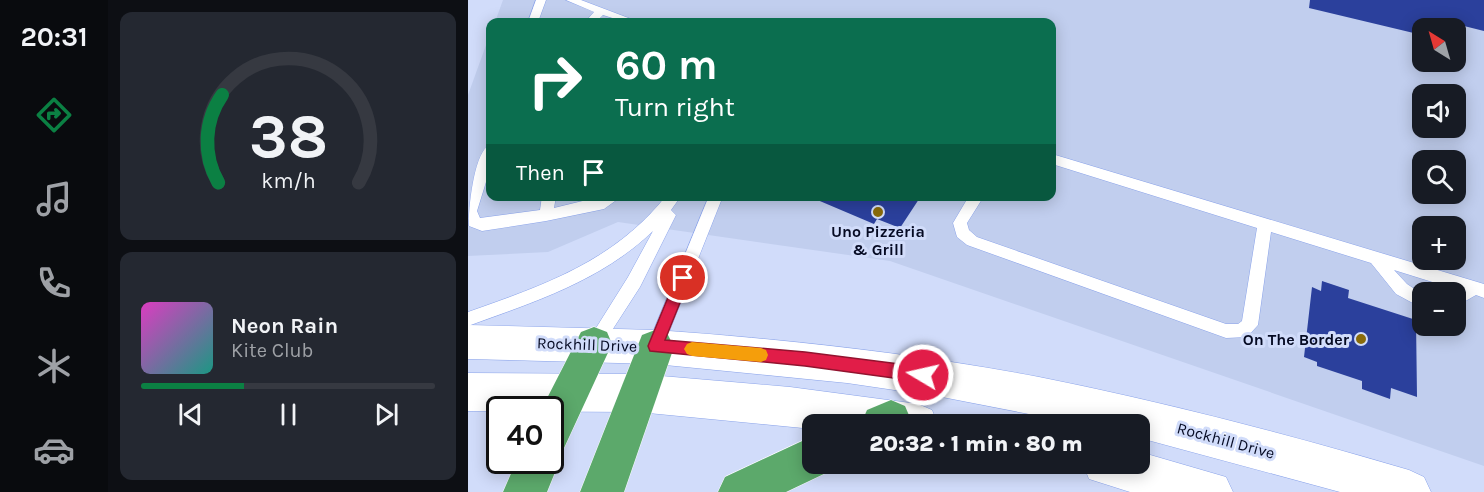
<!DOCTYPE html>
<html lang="en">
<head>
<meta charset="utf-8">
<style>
  body { margin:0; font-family:Karla,sans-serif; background:#242831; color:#f1f3f6; height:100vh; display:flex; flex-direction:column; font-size:22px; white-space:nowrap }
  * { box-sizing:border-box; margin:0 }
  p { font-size:20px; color:#9ea1a6 }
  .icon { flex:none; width:33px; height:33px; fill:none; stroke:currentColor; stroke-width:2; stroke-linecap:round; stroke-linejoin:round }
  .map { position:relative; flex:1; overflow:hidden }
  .side { display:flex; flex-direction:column; gap:12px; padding:12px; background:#0d0f14; width:360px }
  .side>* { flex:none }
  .guide { position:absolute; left:18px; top:18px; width:570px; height:183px; border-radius:12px; box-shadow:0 3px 15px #0003; background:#0b6e4f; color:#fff; overflow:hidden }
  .needle { width:39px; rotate:323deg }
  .fabs { position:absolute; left:944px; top:18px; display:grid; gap:12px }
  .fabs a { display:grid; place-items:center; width:54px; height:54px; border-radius:12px; background:#171b24; box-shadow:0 3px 15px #0003; font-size:30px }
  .speed { position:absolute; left:18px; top:396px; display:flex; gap:12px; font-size:30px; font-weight:700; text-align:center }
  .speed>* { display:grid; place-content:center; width:78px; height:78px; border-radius:50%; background:#171b24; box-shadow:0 3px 15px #0003; line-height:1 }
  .speed .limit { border:3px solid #111; border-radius:9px; background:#fff; color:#111 }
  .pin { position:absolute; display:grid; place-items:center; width:51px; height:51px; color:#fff; margin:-26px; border:3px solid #fff; border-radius:50%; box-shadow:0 2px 6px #0007 }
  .me { position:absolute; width:66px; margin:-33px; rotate:279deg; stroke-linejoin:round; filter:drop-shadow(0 0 4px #0008) }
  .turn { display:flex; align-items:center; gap:21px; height:126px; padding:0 30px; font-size:27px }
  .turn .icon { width:78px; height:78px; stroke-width:2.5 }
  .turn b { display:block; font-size:42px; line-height:51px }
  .then { display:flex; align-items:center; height:57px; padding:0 30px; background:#0003; gap:12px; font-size:22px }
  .side .card { flex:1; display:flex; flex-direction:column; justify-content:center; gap:9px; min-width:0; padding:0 21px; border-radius:12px; background:#242831 }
  .side .dial { align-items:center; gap:0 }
  .dial svg { height:156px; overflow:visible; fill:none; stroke:#363941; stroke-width:7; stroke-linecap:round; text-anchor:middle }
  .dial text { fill:#f1f3f6; stroke:none }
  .song { display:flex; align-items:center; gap:18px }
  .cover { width:72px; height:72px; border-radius:9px; background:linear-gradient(135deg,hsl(310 70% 55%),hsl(170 70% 35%)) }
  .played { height:6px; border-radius:3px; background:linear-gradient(90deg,#0b8043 35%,#363941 35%) }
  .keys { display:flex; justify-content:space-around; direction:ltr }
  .trip { position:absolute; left:334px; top:414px; width:348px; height:60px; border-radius:12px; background:#171b24; box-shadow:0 3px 15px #0003; font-weight:800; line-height:60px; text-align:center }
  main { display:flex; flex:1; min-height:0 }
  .tab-bar { display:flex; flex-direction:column; width:108px; justify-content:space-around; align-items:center; background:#090b0e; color:#9ea1a6 }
  .tab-bar .icon { width:42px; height:42px }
  .tab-bar .active { color:#0b8043 }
  .tab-bar b { font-size:27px; color:#f1f3f6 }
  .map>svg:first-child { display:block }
</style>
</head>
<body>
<main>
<nav class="tab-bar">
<b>20:31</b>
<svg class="icon active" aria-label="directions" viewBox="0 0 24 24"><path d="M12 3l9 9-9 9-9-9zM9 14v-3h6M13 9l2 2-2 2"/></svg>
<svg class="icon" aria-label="music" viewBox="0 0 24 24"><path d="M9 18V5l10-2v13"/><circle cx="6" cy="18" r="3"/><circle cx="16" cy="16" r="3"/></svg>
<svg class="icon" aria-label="phone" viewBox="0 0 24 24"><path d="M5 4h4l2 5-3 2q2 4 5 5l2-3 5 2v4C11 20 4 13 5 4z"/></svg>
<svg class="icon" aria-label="climate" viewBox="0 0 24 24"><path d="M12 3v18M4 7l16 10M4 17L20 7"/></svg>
<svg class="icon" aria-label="car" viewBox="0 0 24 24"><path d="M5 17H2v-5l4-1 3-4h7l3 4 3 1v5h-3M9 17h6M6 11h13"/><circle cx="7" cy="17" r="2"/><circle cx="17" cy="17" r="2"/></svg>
</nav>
<section class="side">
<div class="card dial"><svg viewBox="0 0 100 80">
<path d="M14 69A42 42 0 1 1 86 69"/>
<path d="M14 69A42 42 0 0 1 16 24" stroke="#0b8043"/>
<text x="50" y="56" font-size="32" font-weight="700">38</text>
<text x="50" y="72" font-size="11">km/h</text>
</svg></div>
<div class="card">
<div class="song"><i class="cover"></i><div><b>Neon Rain</b><p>Kite Club</p></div></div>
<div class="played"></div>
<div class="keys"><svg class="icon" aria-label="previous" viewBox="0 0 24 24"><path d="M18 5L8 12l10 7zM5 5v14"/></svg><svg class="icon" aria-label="pause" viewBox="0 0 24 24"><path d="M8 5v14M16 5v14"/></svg><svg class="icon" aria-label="next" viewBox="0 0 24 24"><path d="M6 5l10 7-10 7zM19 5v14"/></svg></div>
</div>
</section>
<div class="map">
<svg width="1016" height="492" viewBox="0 0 1016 492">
  <rect width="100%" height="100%" fill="#d1dcfa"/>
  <path fill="#c1ceee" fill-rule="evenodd" d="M35,0h981v466l-594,-205 -272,-39 -70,30 -80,4v-161l22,-61v162h562v-174h-557zM954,28h33v34h-33zM954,94h33v34h-33zM954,160h33v34h-33zM954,226h33v34h-33zM954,292h33v34h-33z"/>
  <g fill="#2b409c">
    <path d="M842,0h174v31l-24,-6 1,20 -6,-1v-16h-33v7l-113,-27z"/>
    <path d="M340,196h113l-21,32 -23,-9 -3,5z"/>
    <path d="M854,281l27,9 -1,8 68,22 1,77 -26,-9 -1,11 -28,-10v-8l-45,-15v-4l-13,-5 8,-70 9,4z"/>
  </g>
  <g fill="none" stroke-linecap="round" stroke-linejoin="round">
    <g stroke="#8aa3ea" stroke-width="1">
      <g id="service">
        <path d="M68,0h10l-8,22h-10z"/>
        <path d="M98,0h15l58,22h-14l-22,-7 -7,7h-11l9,-10z"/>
        <path d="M22,145v24l-13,42 3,7 60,-8 2,-14h14l-2,12 49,-12h19l-18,13 -58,12 -64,10 -13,-5c-1,-15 5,-76 21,-81z"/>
        <path d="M584,154l432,130v14l-8,-3 -21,12 -2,-15 5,-2 -64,-20 13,14 15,10v14l-26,-14 -25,-31 -100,-31 -13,93 -11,12 -21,1 -259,-93 -10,-8 -4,-14 16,-27h15l-17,27 2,7 8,7 249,87h12l4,-3 15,-93 -205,-64z"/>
        <path d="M198,196h15l-10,14 5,5 -36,72 -40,62 -6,3 -6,-3 -2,-5 42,-67 25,-46c-52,50 -119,71 -185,95v-14c76,-27 145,-50 198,-116z"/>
        <path d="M241,196h14l-60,151 -2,5 -6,3 -6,-3 -2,-5z"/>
      </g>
    </g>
    <g stroke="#8aa3ea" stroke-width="1">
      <g id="tertiary">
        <path d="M187,330c129,9 257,23 384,47 125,25 248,57 370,93l15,7 7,15h-91l-200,-54v-14h-60l-138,-27 -95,-14 -192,-19 -13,-5 -6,-12 6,-12z"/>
        <path d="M170,374l152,13 128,17 14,6 6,14h-125v5l-175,-17 -14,-6 -5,-13 5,-13z"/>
        <path d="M672,452l86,25 7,15h-103l-41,-13 -6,-15h57z"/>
      </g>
    </g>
    <g stroke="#8aa3ea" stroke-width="1">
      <g id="secondary">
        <path d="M0,325l187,5 13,5 6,12 -6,12 -13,5 -187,-5z"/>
        <path d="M0,373l170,1 14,6 5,13 -5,13 -14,6 -170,-1z"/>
      </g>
    </g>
    <g stroke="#fff" stroke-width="1">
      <g id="motorway">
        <path d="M126,327l13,5 5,12 -48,104 -8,4 4,8 -13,32h-44l14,-32h33v-50h-9l40,-78z"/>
        <path d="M187,330l13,5 6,12 -50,145h-44l62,-157z"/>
        <path d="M423,400l14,6 6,14 -2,4h-48l6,-14z"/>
        <path d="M345,436v28h18l-3,8 -42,20h-68l7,-15z"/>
      </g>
    </g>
    <use href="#service" fill="#fff" fill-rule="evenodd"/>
    <use href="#tertiary" fill="#fff" fill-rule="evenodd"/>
    <use href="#secondary" fill="#fff" fill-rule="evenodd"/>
    <use href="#motorway" fill="#5ca96b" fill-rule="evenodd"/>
  </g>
  <path fill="#e11d48" stroke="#92132f" stroke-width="1.5" d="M215,272l7,6 -25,62 140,12 118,15 6,2 2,6 -2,5 -6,2 -118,-16 -155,-15 -2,-5 28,-68z"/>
  <path fill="#f59e0b" d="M224,342l69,6 5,2 2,5 -2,5 -5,2 -69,-6 -5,-2 -3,-5 3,-5z"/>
  <g fill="#896b0b" stroke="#d1dcfa" stroke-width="2">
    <circle cx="410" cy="212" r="6"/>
    <circle cx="893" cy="339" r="6"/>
  </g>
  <g text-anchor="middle" stroke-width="6" stroke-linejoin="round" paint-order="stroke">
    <g font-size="16" font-weight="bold" fill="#050a23" stroke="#d1dcfa">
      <text x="410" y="237">Uno Pizzeria<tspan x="410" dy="18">&amp; Grill</tspan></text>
      <text x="881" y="345" text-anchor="end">On The Border</text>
    </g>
    <g font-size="16" fill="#050a23" stroke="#d1dcfa">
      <text transform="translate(119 344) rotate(2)" y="6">Rockhill Drive</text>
      <text transform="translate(758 440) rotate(15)" y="6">Rockhill Drive</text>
    </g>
  </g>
</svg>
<div class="fabs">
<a><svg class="needle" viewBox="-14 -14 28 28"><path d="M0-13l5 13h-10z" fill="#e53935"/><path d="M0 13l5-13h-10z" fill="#9ea1a6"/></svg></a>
<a><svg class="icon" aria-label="sound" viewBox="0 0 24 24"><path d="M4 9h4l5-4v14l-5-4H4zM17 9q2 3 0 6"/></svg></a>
<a><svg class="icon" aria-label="search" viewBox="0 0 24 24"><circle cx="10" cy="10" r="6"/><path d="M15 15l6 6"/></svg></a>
<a>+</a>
<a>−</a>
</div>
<div class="speed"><div class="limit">40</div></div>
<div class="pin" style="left:215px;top:278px;background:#d93025"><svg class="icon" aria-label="arrive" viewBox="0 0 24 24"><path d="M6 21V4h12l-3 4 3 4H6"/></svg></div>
<svg class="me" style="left:455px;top:375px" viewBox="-20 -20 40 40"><circle r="17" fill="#e11d48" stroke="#fff" stroke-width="3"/><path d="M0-11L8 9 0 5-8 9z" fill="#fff"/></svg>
<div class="trip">20:32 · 1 min · 80 m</div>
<div class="guide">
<div class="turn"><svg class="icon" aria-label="right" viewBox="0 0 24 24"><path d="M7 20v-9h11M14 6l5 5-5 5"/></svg><div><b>60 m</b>Turn right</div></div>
<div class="then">Then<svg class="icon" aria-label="arrive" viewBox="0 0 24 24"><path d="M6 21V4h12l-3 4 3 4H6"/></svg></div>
</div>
</div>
</main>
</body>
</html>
